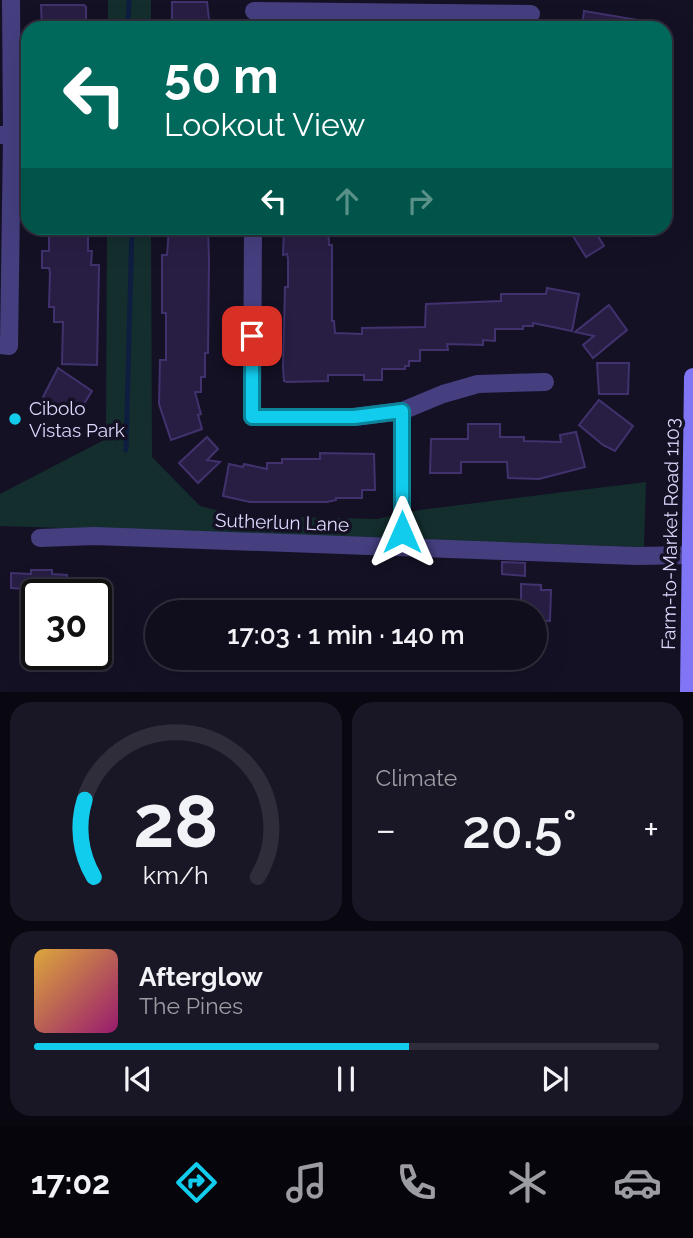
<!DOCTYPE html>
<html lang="en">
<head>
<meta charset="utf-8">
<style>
  body { margin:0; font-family:Raleway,sans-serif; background:#191625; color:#f1f3f6; height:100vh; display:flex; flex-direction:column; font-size:26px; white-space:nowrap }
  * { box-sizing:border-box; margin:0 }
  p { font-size:23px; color:#9c9ca3 }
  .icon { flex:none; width:38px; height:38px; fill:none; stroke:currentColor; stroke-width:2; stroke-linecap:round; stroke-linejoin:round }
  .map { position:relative; height:692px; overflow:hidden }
  .side { display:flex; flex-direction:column; gap:10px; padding:10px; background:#09070f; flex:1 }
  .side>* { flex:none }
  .top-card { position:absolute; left:21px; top:21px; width:651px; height:214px; border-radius:21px; box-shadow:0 7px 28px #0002,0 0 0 2px #302d3b; background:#00695c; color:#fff; overflow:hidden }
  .speed { position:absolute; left:21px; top:579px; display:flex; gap:14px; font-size:35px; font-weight:700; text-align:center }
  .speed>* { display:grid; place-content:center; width:91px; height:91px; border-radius:50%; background:#100d1c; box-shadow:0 7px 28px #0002,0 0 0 2px #302d3b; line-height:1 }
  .speed .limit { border:4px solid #111; border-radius:10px; background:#fff; color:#111 }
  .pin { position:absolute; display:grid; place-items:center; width:60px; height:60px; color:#fff; margin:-30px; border-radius:14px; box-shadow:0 4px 10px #0006 }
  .me { position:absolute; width:77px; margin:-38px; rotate:0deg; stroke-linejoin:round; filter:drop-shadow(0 0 5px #0008) }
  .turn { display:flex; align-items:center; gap:24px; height:147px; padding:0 28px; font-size:32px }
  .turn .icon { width:91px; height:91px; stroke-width:2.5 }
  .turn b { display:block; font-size:49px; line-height:60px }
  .lanes { display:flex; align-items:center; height:66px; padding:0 28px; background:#0003; justify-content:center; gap:35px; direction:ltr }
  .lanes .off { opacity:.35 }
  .big { font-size:52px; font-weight:600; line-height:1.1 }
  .side .widget { flex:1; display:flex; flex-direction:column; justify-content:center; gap:10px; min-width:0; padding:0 24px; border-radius:21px; background:#191625 }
  .side .dial { align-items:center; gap:0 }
  .dial svg { height:182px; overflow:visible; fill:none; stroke:#302d3b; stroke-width:7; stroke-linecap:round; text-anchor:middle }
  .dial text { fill:#f1f3f6; stroke:none }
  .song { display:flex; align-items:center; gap:21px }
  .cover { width:84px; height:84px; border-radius:10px; background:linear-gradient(135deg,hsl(40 70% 55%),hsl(320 70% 35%)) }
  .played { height:7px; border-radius:4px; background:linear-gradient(90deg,#12cced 60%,#302d3b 60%) }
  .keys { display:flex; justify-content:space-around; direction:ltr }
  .heat { display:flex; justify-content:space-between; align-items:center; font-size:38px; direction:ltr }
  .side .tiles { flex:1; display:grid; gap:10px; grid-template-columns:1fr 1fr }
  .widget:last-child { grid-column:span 2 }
  .trip { position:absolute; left:145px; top:600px; width:402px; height:70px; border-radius:35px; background:#100d1c; box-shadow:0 7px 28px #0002,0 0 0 2px #302d3b; font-weight:600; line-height:70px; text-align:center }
  .dock { display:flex; height:112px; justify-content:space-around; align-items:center; background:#06050b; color:#9c9ca3 }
  .dock .icon { width:49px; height:49px }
  .dock .active { color:#12cced }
  .dock b { font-size:32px; color:#f1f3f6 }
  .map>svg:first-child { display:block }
</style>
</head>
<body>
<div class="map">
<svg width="693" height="692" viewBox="0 0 693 692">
  <rect width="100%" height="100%" fill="#151125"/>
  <g fill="#142e2e">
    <rect x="108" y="0" width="43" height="28"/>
    <path d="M107,228h44l1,229 48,49 39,10 138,3 43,-9 226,-28 -2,65 -644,-21v-32l106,-55z"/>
  </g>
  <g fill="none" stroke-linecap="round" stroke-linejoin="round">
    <g stroke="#0e1e40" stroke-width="5">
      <path d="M128,28l1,-28"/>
      <path d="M126,450l6,-222"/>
    </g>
  </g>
  <g fill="#281e44" stroke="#41326e" stroke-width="2">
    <path d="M172,2h35l3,26h-38z"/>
    <path d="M41,5h43l2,2v19l-1,2h-43z"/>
    <path d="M584,11l60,10 -1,7h-61z"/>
    <path d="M49,228h39v23h4l-1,14h8l-2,100 -35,-1 1,-42h-9v-15h-5l1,-35 -1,-4h-7v-17h7z"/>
    <path d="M169,228h39l1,32 -1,93h-3v24h-4v15h-6l6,22 -3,1 4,14 -31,11 -12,-36 1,-44h6v-47h-4v-58h5z"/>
    <path d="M284,228h44l1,17h3v76h2l1,12 27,1v-6l63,-1 1,-23 75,-3v-7h45l1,-6 32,6 -7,37 -39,-8v3h-10v3h-28v12l-12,-1v5l-36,-1 1,6h-28v11h-11v5h-4v3h-23v11h-18v-5h-36v6l-41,1 -3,-1 -1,-14 2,-80h3v-28l-1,-5 -4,1z"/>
    <path d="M568,228h25l11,18 -18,11z"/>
    <path d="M609,305l18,25 -34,28 -10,-13 11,-9 -19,-4z"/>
    <path d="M597,363h32l-1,31h-29z"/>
    <path d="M58,368l34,23 -13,21 -10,-6 -4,5 -22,-14z"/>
    <path d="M599,400l34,26 -18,25 -12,-6 -24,-20z"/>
    <path d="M468,424h32v13h24v4l37,1 -1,-7 16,-3 9,35 -46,12 -31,-1 -1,-16h-46v11h-31l1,-34h37z"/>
    <path d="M207,437l11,12 -11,11 13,2 -22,21 -19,-20z"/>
    <path d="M320,453l54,1 1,36h-13v8h-26v2l-9,2h-77l-27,-6 6,-32 14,3 1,-3 23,5v-6h15v-4h38z"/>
    <path d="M502,562l23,1v13l-23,-2z"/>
    <path d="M31,570h21v4l15,1 -1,16 -55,-3v-15l20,1z"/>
    <path d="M521,584l20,1v5h10l-1,31 -14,-1v-8h-15z"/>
  </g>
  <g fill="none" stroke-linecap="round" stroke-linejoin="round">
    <g stroke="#453f80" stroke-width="18">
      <path d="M254,11l277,3"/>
      <path d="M0,135h28"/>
      <path d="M253,228l-1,189h102l48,-6 41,-17 35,-10 67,-2"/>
      <path d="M0,345l9,1 3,-211 -1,-135"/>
      <path d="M402,532v-121"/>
      <path d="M40,538l55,-2 542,20 54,-1"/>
    </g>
    <path stroke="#7f75f5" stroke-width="18" d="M689,692l4,-315"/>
  </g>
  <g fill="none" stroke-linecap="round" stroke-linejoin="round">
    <g stroke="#0c859a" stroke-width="18">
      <path id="route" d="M252,336v81h102l48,-6v121"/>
    </g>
    <use href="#route" stroke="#12cced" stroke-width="12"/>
  </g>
  <circle fill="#12cced" stroke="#151125" stroke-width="2.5" cx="15" cy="419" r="7"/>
  <g text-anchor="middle" stroke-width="7" stroke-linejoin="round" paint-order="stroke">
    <g font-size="19" fill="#ddd7fc" stroke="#151125" text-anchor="start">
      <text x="29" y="415">Cibolo<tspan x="29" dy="22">Vistas Park</tspan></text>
    </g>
    <g font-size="19" fill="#ddd7fc" stroke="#151125">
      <text transform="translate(282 522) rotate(2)" y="7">Sutherlun Lane</text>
      <text transform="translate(670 534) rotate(-89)" y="7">Farm-to-Market Road 1103</text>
    </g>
  </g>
</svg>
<div class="speed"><div class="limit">30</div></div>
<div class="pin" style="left:252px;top:336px;background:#d93025"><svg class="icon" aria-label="arrive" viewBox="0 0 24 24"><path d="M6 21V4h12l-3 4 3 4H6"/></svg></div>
<svg class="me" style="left:402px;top:532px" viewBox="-20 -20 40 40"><path d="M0-17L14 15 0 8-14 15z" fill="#12cced" stroke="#fff" stroke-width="4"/></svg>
<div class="trip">17:03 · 1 min · 140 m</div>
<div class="top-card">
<div class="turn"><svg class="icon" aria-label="left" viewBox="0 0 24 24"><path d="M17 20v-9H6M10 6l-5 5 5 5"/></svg><div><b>50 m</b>Lookout View</div></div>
<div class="lanes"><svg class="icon" aria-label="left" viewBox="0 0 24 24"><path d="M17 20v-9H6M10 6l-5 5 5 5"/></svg><svg class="icon off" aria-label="ahead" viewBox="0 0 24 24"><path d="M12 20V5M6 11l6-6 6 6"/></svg><svg class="icon off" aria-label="right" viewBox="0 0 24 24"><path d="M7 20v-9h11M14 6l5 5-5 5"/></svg></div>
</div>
</div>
<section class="side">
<div class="tiles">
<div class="widget dial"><svg viewBox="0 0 100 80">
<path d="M14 69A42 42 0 1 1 86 69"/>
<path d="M14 69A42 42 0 0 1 10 35" stroke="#12cced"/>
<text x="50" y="56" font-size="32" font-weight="700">28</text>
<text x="50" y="72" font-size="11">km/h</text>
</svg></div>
<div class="widget"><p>Climate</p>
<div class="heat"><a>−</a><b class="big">20.5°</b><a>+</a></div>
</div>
<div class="widget">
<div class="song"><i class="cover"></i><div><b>Afterglow</b><p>The Pines</p></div></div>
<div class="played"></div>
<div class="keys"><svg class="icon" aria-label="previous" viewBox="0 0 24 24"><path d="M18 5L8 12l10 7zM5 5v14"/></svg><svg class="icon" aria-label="pause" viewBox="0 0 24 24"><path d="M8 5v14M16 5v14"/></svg><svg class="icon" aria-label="next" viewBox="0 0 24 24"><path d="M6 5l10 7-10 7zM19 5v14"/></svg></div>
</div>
</div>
</section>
<nav class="dock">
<b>17:02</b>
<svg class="icon active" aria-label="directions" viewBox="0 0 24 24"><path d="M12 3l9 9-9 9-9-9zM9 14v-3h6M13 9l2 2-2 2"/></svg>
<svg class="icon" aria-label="music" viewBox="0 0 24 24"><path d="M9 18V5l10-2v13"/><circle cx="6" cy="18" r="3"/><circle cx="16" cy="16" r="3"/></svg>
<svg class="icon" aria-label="phone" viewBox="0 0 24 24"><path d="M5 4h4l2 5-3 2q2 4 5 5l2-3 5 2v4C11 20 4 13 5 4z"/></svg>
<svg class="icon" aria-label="climate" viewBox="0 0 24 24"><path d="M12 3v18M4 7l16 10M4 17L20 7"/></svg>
<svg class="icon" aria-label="car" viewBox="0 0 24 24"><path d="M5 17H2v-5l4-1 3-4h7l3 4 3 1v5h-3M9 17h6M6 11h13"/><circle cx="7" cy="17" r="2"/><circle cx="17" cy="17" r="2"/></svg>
</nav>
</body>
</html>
